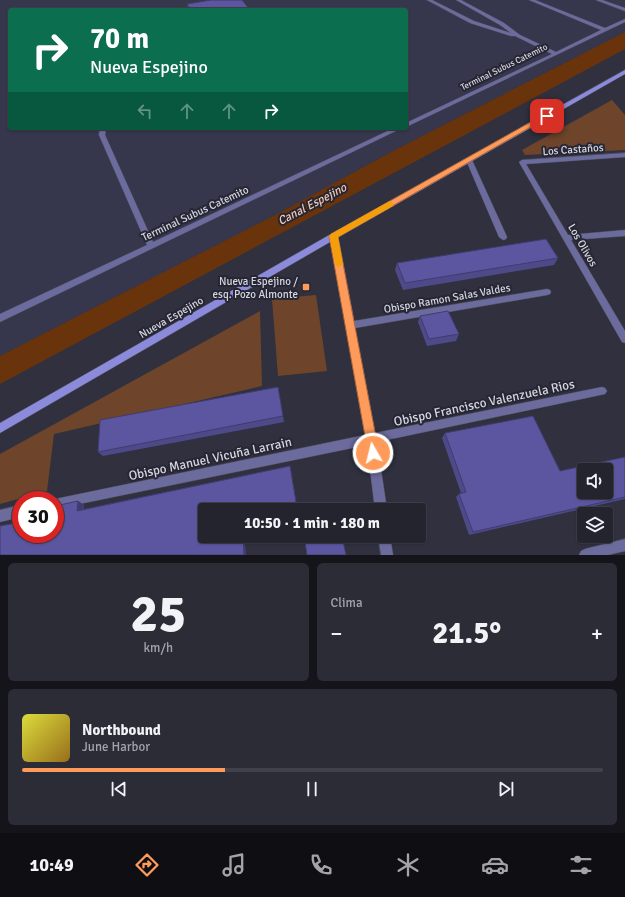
<!DOCTYPE html>
<html lang="es">
<head>
<meta charset="utf-8">
<style>
  body { margin:0; font-family:Signika,sans-serif; background:#2c2c37; color:#f1f3f6; height:100vh; display:flex; flex-direction:column; font-size:15px; white-space:nowrap }
  * { box-sizing:border-box; margin:0 }
  p { font-size:13px; color:#a3a4aa }
  .icon { flex:none; width:22px; height:22px; fill:none; stroke:currentColor; stroke-width:2; stroke-linecap:round; stroke-linejoin:round }
  .map { position:relative; height:555px; overflow:hidden }
  .side { display:flex; flex-direction:column; gap:8px; padding:8px; background:#14141a; flex:1 }
  .side>* { flex:none }
  .banner { position:absolute; left:8px; top:8px; width:400px; height:122px; border-radius:4px; box-shadow:0 1px 3px #0004,0 0 0 1px #41414b; background:#0b6e4f; color:#fff; overflow:hidden }
  .tools { position:absolute; left:577px; top:463px; display:grid; gap:8px }
  .tools a { display:grid; place-items:center; width:36px; height:36px; border-radius:4px; background:#24242f; box-shadow:0 1px 3px #0004,0 0 0 1px #41414b; font-size:20px }
  .speed { position:absolute; left:12px; top:491px; display:flex; gap:8px; font-size:20px; font-weight:700; text-align:center }
  .speed>* { display:grid; place-content:center; width:52px; height:52px; border-radius:50%; background:#24242f; box-shadow:0 1px 3px #0004,0 0 0 1px #41414b; line-height:1 }
  .speed .limit { border:6px solid #d22; background:#fff; color:#111 }
  .pin { position:absolute; display:grid; place-items:center; width:34px; height:34px; color:#fff; margin:-17px; border-radius:8px; box-shadow:0 2px 6px #0006 }
  .me { position:absolute; width:44px; margin:-22px; rotate:352deg; stroke-linejoin:round; filter:drop-shadow(0 0 3px #0008) }
  .turn { display:flex; align-items:center; gap:14px; height:84px; padding:0 16px; font-size:18px }
  .turn .icon { width:52px; height:52px; stroke-width:2.5 }
  .turn b { display:block; font-size:28px; line-height:34px }
  .lanes { display:flex; align-items:center; height:38px; padding:0 16px; background:#0003; justify-content:center; gap:20px; direction:ltr }
  .lanes .off { opacity:.35 }
  .big { font-size:30px; font-weight:800; line-height:1.1 }
  .side .widget { flex:1; display:flex; flex-direction:column; justify-content:center; gap:6px; min-width:0; padding:0 14px; border-radius:6px; background:#2c2c37 }
  .side .dial { align-items:center; gap:0 }
  .dial b { font-size:52px; line-height:1 }
  .song { display:flex; align-items:center; gap:12px }
  .cover { width:48px; height:48px; border-radius:6px; background:linear-gradient(135deg,hsl(60 70% 55%),hsl(40 70% 35%)) }
  .played { height:4px; border-radius:2px; background:linear-gradient(90deg,#ff9b5a 35%,#41414b 35%) }
  .keys { display:flex; justify-content:space-around; direction:ltr }
  .heat { display:flex; justify-content:space-between; align-items:center; font-size:22px; direction:ltr }
  .side .tiles { flex:1; display:grid; gap:8px; grid-template-columns:1fr 1fr }
  .widget:last-child { grid-column:span 2 }
  .trip { position:absolute; left:198px; top:503px; width:228px; height:40px; border-radius:4px; background:#24242f; box-shadow:0 1px 3px #0004,0 0 0 1px #41414b; font-weight:800; line-height:40px; text-align:center }
  .dock { display:flex; height:64px; justify-content:space-around; align-items:center; background:#0e0e13; color:#a3a4aa }
  .dock .icon { width:28px; height:28px }
  .dock .selected { color:#ff9b5a }
  .dock b { font-size:18px; color:#f1f3f6 }
  .map>svg:first-child { display:block }
</style>
</head>
<body>
<div class="map">
<svg width="625" height="555" viewBox="0 0 625 555">
  <rect width="100%" height="100%" fill="#30303f"/>
  <path fill="#36364c" fill-rule="evenodd" d="M0,0h625v32l-232,119 -116,63 -277,142zM10,10h396v118h-396z"/>
  <g fill="#6e452b">
    <path d="M612,100l13,15v35l-100,5 -3,-5z"/>
    <path d="M316,295l11,76 -49,5 -6,-77z"/>
    <path d="M260,311l2,75 -208,48 -7,57 -47,13v-50z"/>
  </g>
  <path fill="#69340c" d="M625,32v17l-625,335v-28l277,-142 116,-63z"/>
  <g fill="none" stroke-linecap="round" stroke-linejoin="round">
    <g stroke="#4e4e5c" stroke-width="1">
      <g id="lane">
        <path d="M427,0h5l42,21 37,12 -11,-8 -44,-25h5l43,23 16,12 36,17 45,-22 -72,-30h6l70,28 20,-9v3l-219,105v-4l146,-69 -37,-18h-4l-41,-13z"/>
        <path d="M596,0h6l23,8v3z"/>
        <path d="M100,128h6l-1,7 48,107 241,-114h8l-402,194v-8l147,-69 -48,-110z"/>
      </g>
    </g>
    <g stroke="#4e4e5c" stroke-width="1">
      <g id="street">
        <path d="M625,153v4l-99,7 42,71 57,-5v6l-54,4 54,91v12l-3,-1 -103,-180 3,-2z"/>
        <path d="M469,158l3,2 35,77 -1,2 -3,1 -4,-3 -33,-77z"/>
        <path d="M334,233l4,3 16,85 193,-32 3,1 1,2 -1,2 -3,1 -192,33 20,105 227,-46 3,1 2,3 -2,3 -228,48 10,68h-12l-8,-65 -312,64v-9h-4l4,-1 310,-64 -35,-199z"/>
        <path d="M21,505v12l-21,5v-12z"/>
        <path d="M378,536h12l3,19h-12z"/>
        <path d="M625,539v12l-17,4h-29l2,-4 4,-2z"/>
      </g>
    </g>
    <g stroke="#4e4e5c" stroke-width="1">
      <path id="secondary" d="M625,70v4l-288,164 -337,195v-10l331,-189z"/>
    </g>
    <use href="#lane" fill="#6c6b9d" fill-rule="evenodd"/>
    <use href="#street" fill="#6c6b9d" fill-rule="evenodd"/>
    <use href="#secondary" fill="#8c8ada" fill-rule="evenodd"/>
  </g>
  <g fill="#4e4a89">
    <path d="M187,4l63,6h-62z"/>
    <path d="M558,258l-4,7 -151,25 -8,-20 2,-7z"/>
    <path d="M420,316l39,18 -3,7 -29,5 -9,-24z"/>
    <path d="M278,387l6,35 -181,34 -5,-4z"/>
    <path d="M445,433l115,38 65,-14v42l-156,36 -13,-38 3,-3 2,-1 -19,-55z"/>
    <path d="M290,466l7,40 -20,4h-72v26h39l2,19 -225,-21 57,-33 6,4v4z"/>
  </g>
  <g fill="#403c6f">
    <path d="M78,501l6,4 -1,9 -6,-3z"/>
    <path d="M243,536h1l2,19h-2z"/>
  </g>
  <g fill="#5b569f" stroke="#403c6f" fill-rule="evenodd">
    <path d="M211,0h31l8,10h-59l-4,-6z"/>
    <path d="M546,239l12,19 -153,25 -8,-20z"/>
    <path d="M448,311l11,23 -30,5 -9,-23z"/>
    <path d="M278,387l5,29 -185,36 2,-32z"/>
    <path d="M533,416l27,55 65,-14v40l-152,35 -14,-38 7,-2 -21,-59zM584,470h22v22h-22z"/>
    <path d="M290,466l6,36 -38,8h-53v26h38l1,19h-244v-29l21,-4v12h34v-28l23,-5 -1,10z"/>
    <path d="M304,536h38l4,19h-39z"/>
  </g>
  <path fill="#ff9b5a" stroke="#a6653a" d="M545,114l5,2 -212,121 41,216 -2,5 -4,1 -4,-1 -40,-222 2,-2z"/>
  <path fill="#f59e0b" d="M390,201l4,3 -1,2 -55,31 5,27 -4,3 -3,-1 -7,-30 2,-2z"/>
  <rect fill="#ff9b5a" stroke="#262635" stroke-width="1.5" x="302" y="283" width="8" height="8" rx="2"/>
  <g text-anchor="middle" stroke-width="4" stroke-linejoin="round" paint-order="stroke">
    <g font-size="9" fill="#d6d6e0" stroke="#262635">
      <text transform="translate(504 67) rotate(-26)" y="3">Terminal Subus Catemito</text>
    </g>
    <g font-size="11" fill="#d6d6e0" stroke="#262635">
      <text transform="translate(573 149) rotate(-4)" y="4">Los Castaños</text>
      <text transform="translate(195 213) rotate(-25)" y="4">Terminal Subus Catemito</text>
      <text transform="translate(583 245) rotate(60)" y="4">Los Olivos</text>
      <text transform="translate(447 298) rotate(-10)" y="4">Obispo Ramon Salas Valdes</text>
      <text transform="translate(171 317) rotate(-30)" y="4">Nueva Espejino</text>
    </g>
    <g font-size="11" fill="#d6d6e0" stroke="#262635" text-anchor="end">
      <text x="298" y="285">Nueva Espejino /<tspan x="298" dy="13">esq. Pozo Almonte</tspan></text>
    </g>
    <g font-size="12" font-style="italic" fill="#f2c8b0" stroke="#262635">
      <text transform="translate(312 204) rotate(-28)" y="4">Canal Espejino</text>
    </g>
    <g font-size="13" fill="#d6d6e0" stroke="#262635">
      <text transform="translate(484 402) rotate(-12)" y="5">Obispo Francisco Valenzuela Rios</text>
      <text transform="translate(210 458) rotate(-12)" y="5">Obispo Manuel Vicuña Larrain</text>
    </g>
  </g>
</svg>
<div class="tools">
<a><svg class="icon" aria-label="sound" viewBox="0 0 24 24"><path d="M4 9h4l5-4v14l-5-4H4zM17 9q2 3 0 6"/></svg></a>
<a><svg class="icon" aria-label="layers" viewBox="0 0 24 24"><path d="M12 4l9 5-9 5-9-5zM3 14l9 5 9-5"/></svg></a>
</div>
<div class="speed"><div class="limit">30</div></div>
<div class="pin" style="left:547px;top:116px;background:#d93025"><svg class="icon" aria-label="arrive" viewBox="0 0 24 24"><path d="M6 21V4h12l-3 4 3 4H6"/></svg></div>
<svg class="me" style="left:373px;top:453px" viewBox="-20 -20 40 40"><circle r="17" fill="#ff9b5a" stroke="#fff" stroke-width="3"/><path d="M0-11L8 9 0 5-8 9z" fill="#fff"/></svg>
<div class="trip">10:50 · 1 min · 180 m</div>
<div class="banner">
<div class="turn"><svg class="icon" aria-label="right" viewBox="0 0 24 24"><path d="M7 20v-9h11M14 6l5 5-5 5"/></svg><div><b>70 m</b>Nueva Espejino</div></div>
<div class="lanes"><svg class="icon off" aria-label="left" viewBox="0 0 24 24"><path d="M17 20v-9H6M10 6l-5 5 5 5"/></svg><svg class="icon off" aria-label="ahead" viewBox="0 0 24 24"><path d="M12 20V5M6 11l6-6 6 6"/></svg><svg class="icon off" aria-label="ahead" viewBox="0 0 24 24"><path d="M12 20V5M6 11l6-6 6 6"/></svg><svg class="icon" aria-label="right" viewBox="0 0 24 24"><path d="M7 20v-9h11M14 6l5 5-5 5"/></svg></div>
</div>
</div>
<section class="side">
<div class="tiles">
<div class="widget dial"><b>25</b><p>km/h</p></div>
<div class="widget"><p>Clima</p>
<div class="heat"><a>−</a><b class="big">21.5°</b><a>+</a></div>
</div>
<div class="widget">
<div class="song"><i class="cover"></i><div><b>Northbound</b><p>June Harbor</p></div></div>
<div class="played"></div>
<div class="keys"><svg class="icon" aria-label="previous" viewBox="0 0 24 24"><path d="M18 5L8 12l10 7zM5 5v14"/></svg><svg class="icon" aria-label="pause" viewBox="0 0 24 24"><path d="M8 5v14M16 5v14"/></svg><svg class="icon" aria-label="next" viewBox="0 0 24 24"><path d="M6 5l10 7-10 7zM19 5v14"/></svg></div>
</div>
</div>
</section>
<nav class="dock">
<b>10:49</b>
<svg class="icon selected" aria-label="directions" viewBox="0 0 24 24"><path d="M12 3l9 9-9 9-9-9zM9 14v-3h6M13 9l2 2-2 2"/></svg>
<svg class="icon" aria-label="music" viewBox="0 0 24 24"><path d="M9 18V5l10-2v13"/><circle cx="6" cy="18" r="3"/><circle cx="16" cy="16" r="3"/></svg>
<svg class="icon" aria-label="phone" viewBox="0 0 24 24"><path d="M5 4h4l2 5-3 2q2 4 5 5l2-3 5 2v4C11 20 4 13 5 4z"/></svg>
<svg class="icon" aria-label="climate" viewBox="0 0 24 24"><path d="M12 3v18M4 7l16 10M4 17L20 7"/></svg>
<svg class="icon" aria-label="car" viewBox="0 0 24 24"><path d="M5 17H2v-5l4-1 3-4h7l3 4 3 1v5h-3M9 17h6M6 11h13"/><circle cx="7" cy="17" r="2"/><circle cx="17" cy="17" r="2"/></svg>
<svg class="icon" aria-label="filters" viewBox="0 0 24 24"><path d="M4 7h16M4 17h16"/><circle cx="9" cy="7" r="2"/><circle cx="15" cy="17" r="2"/></svg>
</nav>
</body>
</html>
